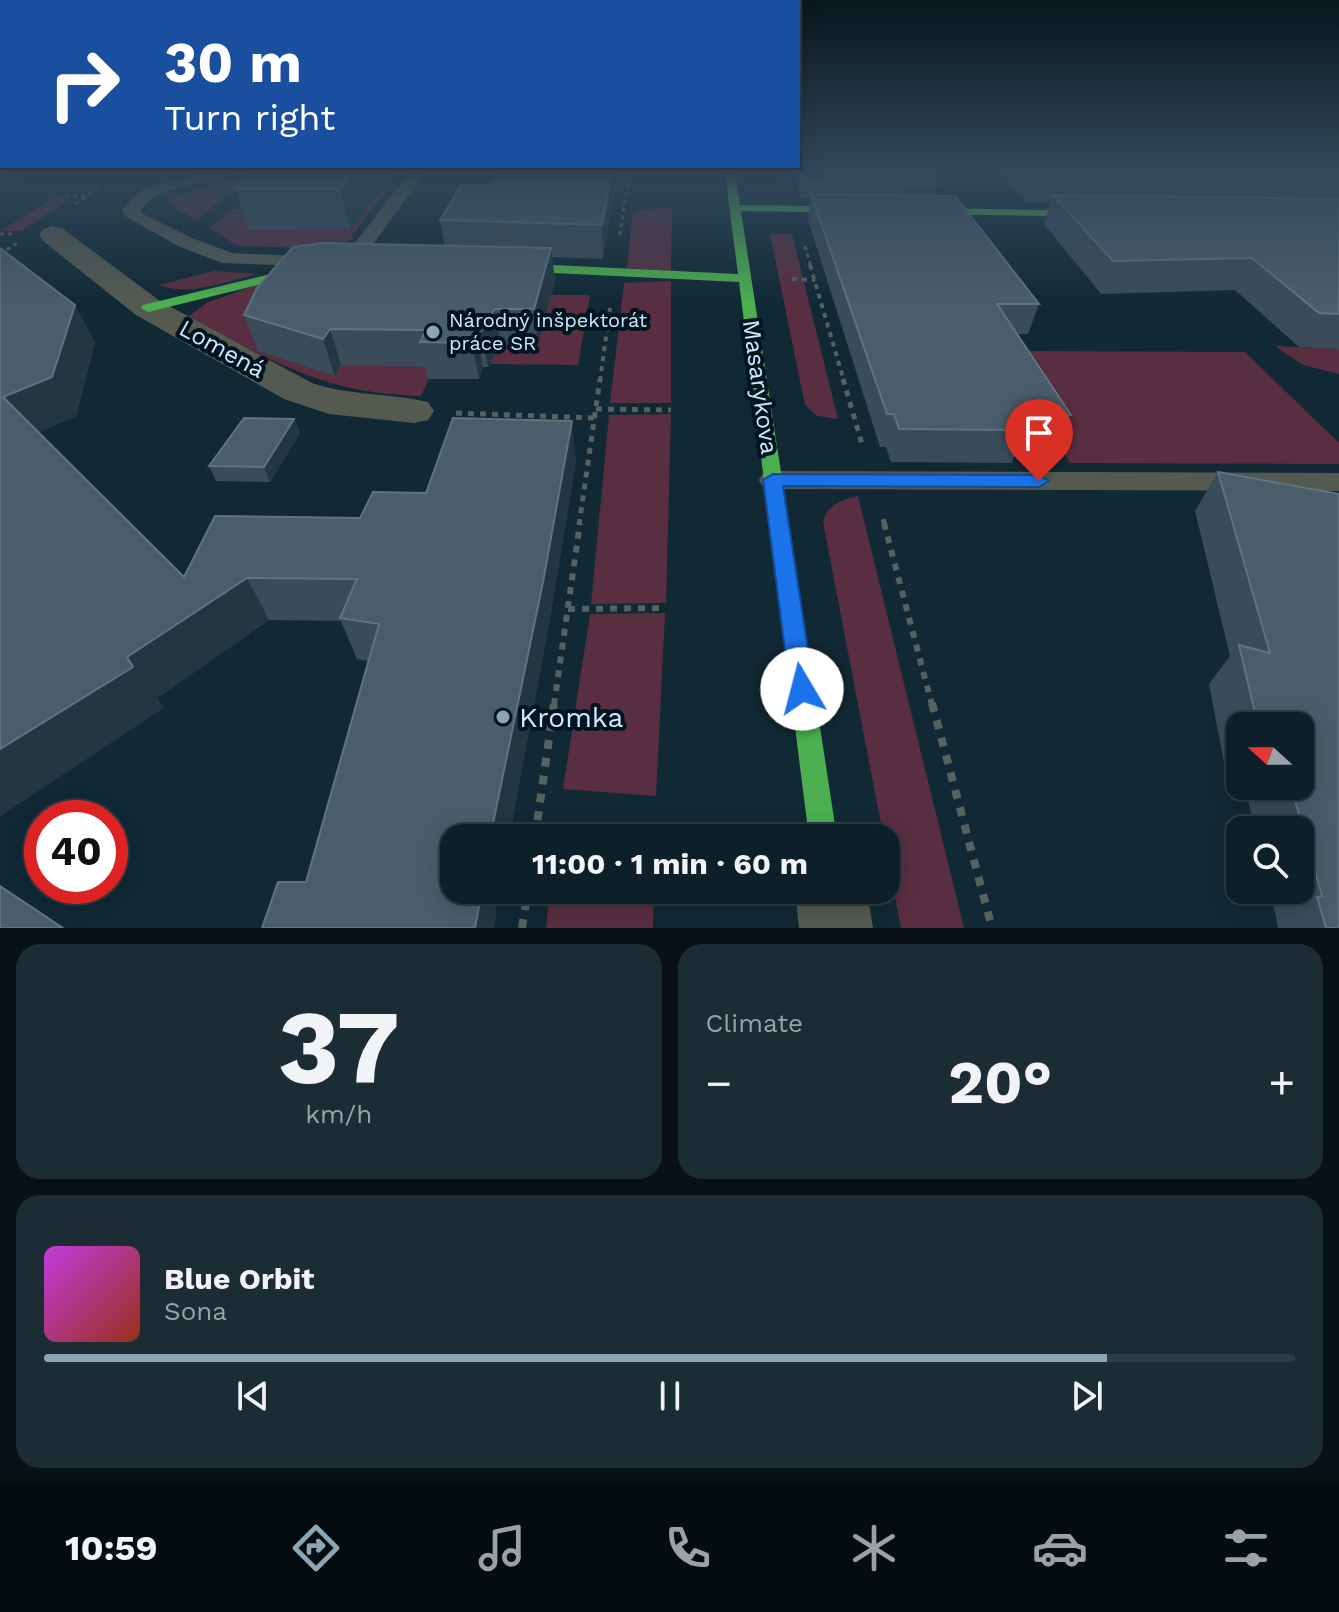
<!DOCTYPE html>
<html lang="en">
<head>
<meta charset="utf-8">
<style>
  body { margin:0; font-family:"Work Sans",sans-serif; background:#1b2c34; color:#f1f3f6; height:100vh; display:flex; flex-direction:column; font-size:30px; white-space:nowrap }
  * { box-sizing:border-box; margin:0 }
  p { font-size:26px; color:#9aa2a8 }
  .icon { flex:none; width:44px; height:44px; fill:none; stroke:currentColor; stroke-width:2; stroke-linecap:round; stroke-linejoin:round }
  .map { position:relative; height:928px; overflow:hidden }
  .details { display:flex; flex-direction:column; gap:16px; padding:16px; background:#071116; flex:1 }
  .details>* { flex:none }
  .hud { position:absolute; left:0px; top:0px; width:800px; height:168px; box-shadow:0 4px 20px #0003,0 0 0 2px #2d3d45; background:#1a4fa0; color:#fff; overflow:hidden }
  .needle { width:52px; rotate:291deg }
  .controls { position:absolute; left:1226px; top:712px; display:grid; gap:16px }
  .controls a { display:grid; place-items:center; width:88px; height:88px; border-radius:16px; background:#0d1f28; box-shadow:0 4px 20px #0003,0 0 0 2px #2d3d45; font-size:40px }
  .speed { position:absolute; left:24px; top:800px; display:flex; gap:16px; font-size:40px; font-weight:700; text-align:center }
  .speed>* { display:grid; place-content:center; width:104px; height:104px; border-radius:50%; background:#0d1f28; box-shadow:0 4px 20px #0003,0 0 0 2px #2d3d45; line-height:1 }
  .speed .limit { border:12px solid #d22; background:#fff; color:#111 }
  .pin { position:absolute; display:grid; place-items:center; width:68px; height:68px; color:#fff; margin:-82px -34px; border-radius:50% 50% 50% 0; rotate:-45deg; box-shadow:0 0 8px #0007 }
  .pin .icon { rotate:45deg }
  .me { position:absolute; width:88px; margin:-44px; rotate:352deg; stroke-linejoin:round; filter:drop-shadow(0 0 6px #0008) }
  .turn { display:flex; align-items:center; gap:28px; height:168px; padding:0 32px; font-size:36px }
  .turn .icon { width:104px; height:104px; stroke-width:2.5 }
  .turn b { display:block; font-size:56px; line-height:68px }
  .big { font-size:60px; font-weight:700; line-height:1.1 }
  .details .tile { flex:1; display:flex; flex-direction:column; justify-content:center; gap:12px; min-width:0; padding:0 28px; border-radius:24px; background:#1b2c34 }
  .details .dial { align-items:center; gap:0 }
  .dial b { font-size:104px; line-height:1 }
  .song { display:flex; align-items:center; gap:24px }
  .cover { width:96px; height:96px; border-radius:12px; background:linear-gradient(135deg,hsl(290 70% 55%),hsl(10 70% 35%)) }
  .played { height:8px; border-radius:4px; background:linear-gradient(90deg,#8ca6b6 85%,#2d3d45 85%) }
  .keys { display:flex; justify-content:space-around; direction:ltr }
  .heat { display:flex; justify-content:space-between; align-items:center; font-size:44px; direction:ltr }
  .details .tiles { flex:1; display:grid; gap:16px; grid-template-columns:1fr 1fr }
  .tile:last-child { grid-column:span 2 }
  .trip { position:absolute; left:440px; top:824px; width:460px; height:80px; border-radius:24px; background:#0d1f28; box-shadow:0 4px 20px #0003,0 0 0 2px #2d3d45; font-weight:700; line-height:80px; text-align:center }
  .tab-bar { display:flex; height:128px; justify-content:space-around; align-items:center; background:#050c10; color:#9aa2a8 }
  .tab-bar .icon { width:56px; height:56px }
  .tab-bar .on { color:#8ca6b6 }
  .tab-bar b { font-size:36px; color:#f1f3f6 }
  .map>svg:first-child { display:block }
</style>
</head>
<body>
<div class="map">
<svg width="1339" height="928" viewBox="0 0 1339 928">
  <rect width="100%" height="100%" fill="#112935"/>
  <g fill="#592e41">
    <path d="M236,179h8l-47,42 -25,-14 -3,-7 20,-9z"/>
    <path d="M379,192l7,1 -34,42 1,3 -22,11 -93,-3 -28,-18 22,-19h37l82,20z"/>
    <path d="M53,198h19l-51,33h-21z"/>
    <path d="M658,208h14l-1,63 -44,-3 6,-56z"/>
    <path d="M770,234h22l46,185 -21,-3 -12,-11z"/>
    <path d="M213,271l45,3c-31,7 -69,23 -99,11z"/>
    <path d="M271,280l-5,65 7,10 33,8 128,4 -13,29c-80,-3 -119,-20 -189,-56 -13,-6 -33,-13 -43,-24l19,-14z"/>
    <path d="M671,281v122h-61l14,-120z"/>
    <path d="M543,295h47l-12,70 -88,-1 7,-20z"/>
    <path d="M1275,346l64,3v25l-36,-9z"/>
    <path d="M1003,351l242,1 94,91v21l-269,-1z"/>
    <path d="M671,414l-5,189 -75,1 18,-189z"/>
    <path d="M858,496l106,432h-63l-78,-406c4,-18 19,-22 35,-26z"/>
    <path d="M665,613l-9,183 -93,-7 27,-175z"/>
    <path d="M550,890h104l-1,38h-107z"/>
  </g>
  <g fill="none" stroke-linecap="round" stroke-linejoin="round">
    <g stroke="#566160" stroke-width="3" stroke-dasharray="4 4" stroke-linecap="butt">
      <path d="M0,178l8,-4"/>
      <path d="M65,196h22"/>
      <path d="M75,204l25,-17"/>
      <path d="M0,234h16"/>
      <path d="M620,235l9,-61"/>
      <path d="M805,246l6,21"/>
      <path d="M0,254l17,-11"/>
    </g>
    <g stroke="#566160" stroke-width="4" stroke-dasharray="5 5" stroke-linecap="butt">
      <path d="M810,265l34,116"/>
      <path d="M792,279l23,1"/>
      <path d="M600,381l10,-73"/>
    </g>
    <g stroke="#566160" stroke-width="5" stroke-dasharray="6 6" stroke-linecap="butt">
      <path d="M843,379l19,65"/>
      <path d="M596,409l75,1"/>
      <path d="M456,413l139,5"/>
      <path d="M883,519l2,6"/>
      <path d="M579,525l21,-146"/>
    </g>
    <g stroke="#566160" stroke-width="6" stroke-dasharray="7 7" stroke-linecap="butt">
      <path d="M884,523l48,182"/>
      <path d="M568,609l97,-1"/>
      <path d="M554,705l26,-182"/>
    </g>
    <g stroke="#566160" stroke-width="8" stroke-dasharray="9 9" stroke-linecap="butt">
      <path d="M932,703l60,225"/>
      <path d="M535,838l19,-135"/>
      <path d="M522,928l6,-38"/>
    </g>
    <g fill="#555a51" fill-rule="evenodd">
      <path d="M201,174h29l-2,3c-23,6 -82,11 -87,36l51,25 40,15 85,4 10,6 -3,4 -102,-4 -44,-17 -53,-30 -3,-6 20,-20z"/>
      <path d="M408,174h16l-68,94h-14l-3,-4 3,-4z"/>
      <path d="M773,471l566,2v18l-566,-2 -10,-2 -4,-7 4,-7z"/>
    </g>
    <g fill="#555a51" fill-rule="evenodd">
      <path d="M53,226l10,3 97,72 152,82c38,13 78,10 116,19l6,9 -6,9 -14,3 -85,-9 -45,-15 -148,-84 -93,-74 -4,-6 4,-6z"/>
      <path d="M795,890h72l6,38h-74z"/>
    </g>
    <g fill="#4caf50" fill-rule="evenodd">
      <path d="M725,174h10l5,31 369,6 6,3 -6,3 -368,-6 96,627h-28l-70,-556 -247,-12 -6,-4 6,-4 246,12z"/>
      <path d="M324,261l6,4 -2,3 -180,44 -7,-4 2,-3z"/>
    </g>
  </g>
  <g fill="#3a4c59" fill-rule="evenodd">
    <path d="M393,174l-42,55 -102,1 -14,-41z"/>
    <path d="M496,174h122l-15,85 -51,-2 3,24 -17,64 -38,-1 -12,23h-5l-4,12h-51l-3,-12 -84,-2 -6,11 -77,-25 -14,-36 201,-69 -5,-26 50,-35z"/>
    <path d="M794,174h134l8,11 -2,11 105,108 -11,30h-10l53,81 -13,33h-41l-5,15 -121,-1 -5,-15h-6l-72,-227 2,-22h-9z"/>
    <path d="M1002,174h337v175l-40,-2 -64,-57 -134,4 -57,-70 7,-22h-26z"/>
    <path d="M0,248l95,94 -19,74 -37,16 145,145 176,-59 66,-25 150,-32 -27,163 -40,214h-55v52h45l-4,22 1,5 -190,-35 62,-221 -11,-2 -16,-38 -72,-1 -112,78 6,10 -163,108z"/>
    <path d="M294,419l6,14 -30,49 -54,-1 -7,-15z"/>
    <path d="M1218,472l121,22v434h-62l1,-1 -8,-37h30v-60h-45l-7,-30 -18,-6 -21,-110 21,-28 -35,-145zM1240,726h60v60h-60z"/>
  </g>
  <g fill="#233743">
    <path d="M353,174h40l-42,55 -11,-40z"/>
    <path d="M612,174h6l-15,85 -1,-34z"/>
    <path d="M551,248l4,33 -17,64 -4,-36z"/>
    <path d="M75,305l20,37 -19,74 -47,20 -26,-39z"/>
    <path d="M495,309l5,35 -12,23 -7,-36z"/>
    <path d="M330,329l11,36 -6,11 -12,-37z"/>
    <path d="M477,331l6,36 -4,12 -7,-36z"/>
    <path d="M294,419l6,14 -30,49 -6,-15z"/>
    <path d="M572,421l4,40 -27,163 -40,214h-19z"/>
    <path d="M247,578l22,42 -112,78 6,10 -163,108v-67l127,-92z"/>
    <path d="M482,890h17l-4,22 1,5 -2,11h-19z"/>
  </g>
  <g fill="#4a5d6b" stroke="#5f7381" stroke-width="2">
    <path d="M252,174h101l-13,15h-105z"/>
    <path d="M496,174h116l-10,51 -162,-5 21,-35h29z"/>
    <path d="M800,174h128l8,11 -133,-2z"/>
    <path d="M1046,174h293v5z"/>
    <path d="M811,194l144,2 84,108h-42l74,111h-55l8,15 -125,-1 -5,-15h-7z"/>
    <path d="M1053,195l286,4v115l-20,-1 -67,-55 -139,3z"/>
    <path d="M322,243l229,5 -17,61h-39l-14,22h-4l-5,12 -52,-1 6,-12 -96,-1 -7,10 -79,-24 13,-27 36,-41z"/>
    <path d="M0,248l75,57 -23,72 -49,20 181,180 31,-61 145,2 13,-26 53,1 27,-75 119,3 -29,161 -53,256h-36v52h28l-7,38h-213l16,-46h28l73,-258 -39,-6 17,-39 -110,-1 -120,79 6,10 -133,82z"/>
    <path d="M244,418l50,1 -30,48 -55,-1z"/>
    <path d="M1218,472l121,22v434h-13l-9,-31 5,-1 -31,-110h9v-60h-42l-19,-81 31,8z"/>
    <path d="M0,886l63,42h-63z"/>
  </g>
  <linearGradient id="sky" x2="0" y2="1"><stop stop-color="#09171d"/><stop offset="0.57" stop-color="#32495c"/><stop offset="1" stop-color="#32495c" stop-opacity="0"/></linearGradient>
  <rect width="1339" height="303" fill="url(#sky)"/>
  <path fill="#1a73e8" stroke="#114b97" stroke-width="2" d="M773,474l266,1 10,6 -10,6 -256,-1 31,203 -3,7 -9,3 -8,-3 -4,-7 -27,-209z"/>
  <g fill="#8ca6b6" stroke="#011521" stroke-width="3">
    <circle cx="433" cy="332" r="8"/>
    <circle cx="503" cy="717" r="8"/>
  </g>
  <g text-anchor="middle" stroke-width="8" stroke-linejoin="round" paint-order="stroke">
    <g font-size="20" fill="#cee9fb" stroke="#011521" text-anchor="start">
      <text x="449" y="327">Národný inšpektorát<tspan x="449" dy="23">práce SR</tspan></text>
    </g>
    <g font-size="24" fill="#cee9fb" stroke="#011521">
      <text transform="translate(222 349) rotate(29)" y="8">Lomená</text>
      <text transform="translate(760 387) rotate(82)" y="8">Masarykova</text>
    </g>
    <g font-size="28" fill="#cee9fb" stroke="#011521" text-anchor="start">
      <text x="519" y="727">Kromka</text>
    </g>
  </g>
</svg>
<div class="controls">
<a><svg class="needle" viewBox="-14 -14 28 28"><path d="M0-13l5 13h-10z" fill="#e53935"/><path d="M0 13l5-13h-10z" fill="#9aa2a8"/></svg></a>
<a><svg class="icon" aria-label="search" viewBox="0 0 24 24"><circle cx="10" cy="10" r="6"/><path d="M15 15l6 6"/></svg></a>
</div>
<div class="speed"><div class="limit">40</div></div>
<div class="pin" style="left:1039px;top:481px;background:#d93025"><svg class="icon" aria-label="arrive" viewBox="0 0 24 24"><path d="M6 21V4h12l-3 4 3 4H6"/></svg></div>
<svg class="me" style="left:802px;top:689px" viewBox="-20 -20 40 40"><circle r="19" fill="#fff"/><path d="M0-13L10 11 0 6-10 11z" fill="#1a73e8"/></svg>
<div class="trip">11:00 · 1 min · 60 m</div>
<div class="hud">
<div class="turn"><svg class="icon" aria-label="right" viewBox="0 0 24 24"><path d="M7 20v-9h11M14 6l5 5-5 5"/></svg><div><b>30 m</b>Turn right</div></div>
</div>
</div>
<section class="details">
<div class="tiles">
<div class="tile dial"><b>37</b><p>km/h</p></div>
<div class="tile"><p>Climate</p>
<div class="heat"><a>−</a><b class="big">20°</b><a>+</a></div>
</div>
<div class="tile">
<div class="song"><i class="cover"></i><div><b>Blue Orbit</b><p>Sona</p></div></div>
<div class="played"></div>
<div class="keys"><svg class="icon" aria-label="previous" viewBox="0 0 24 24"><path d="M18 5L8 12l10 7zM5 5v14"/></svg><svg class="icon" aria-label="pause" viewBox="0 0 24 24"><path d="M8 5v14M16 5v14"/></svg><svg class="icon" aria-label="next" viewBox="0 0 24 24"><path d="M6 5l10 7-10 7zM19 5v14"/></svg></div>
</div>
</div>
</section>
<nav class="tab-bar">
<b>10:59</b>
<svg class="icon on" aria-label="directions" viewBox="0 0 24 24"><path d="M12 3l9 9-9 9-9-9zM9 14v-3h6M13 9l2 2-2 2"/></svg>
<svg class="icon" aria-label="music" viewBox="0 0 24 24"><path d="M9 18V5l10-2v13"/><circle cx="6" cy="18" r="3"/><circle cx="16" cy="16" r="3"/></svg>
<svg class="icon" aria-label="phone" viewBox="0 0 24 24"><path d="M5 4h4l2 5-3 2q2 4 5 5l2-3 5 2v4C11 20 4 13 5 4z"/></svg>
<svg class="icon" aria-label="climate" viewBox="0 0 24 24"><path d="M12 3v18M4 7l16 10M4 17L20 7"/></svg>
<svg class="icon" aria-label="car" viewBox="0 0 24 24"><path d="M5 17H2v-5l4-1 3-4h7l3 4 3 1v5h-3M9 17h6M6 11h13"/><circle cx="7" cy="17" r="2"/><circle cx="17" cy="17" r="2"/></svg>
<svg class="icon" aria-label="filters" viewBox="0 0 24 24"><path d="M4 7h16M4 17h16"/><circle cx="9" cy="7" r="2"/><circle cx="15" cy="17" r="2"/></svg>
</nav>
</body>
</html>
